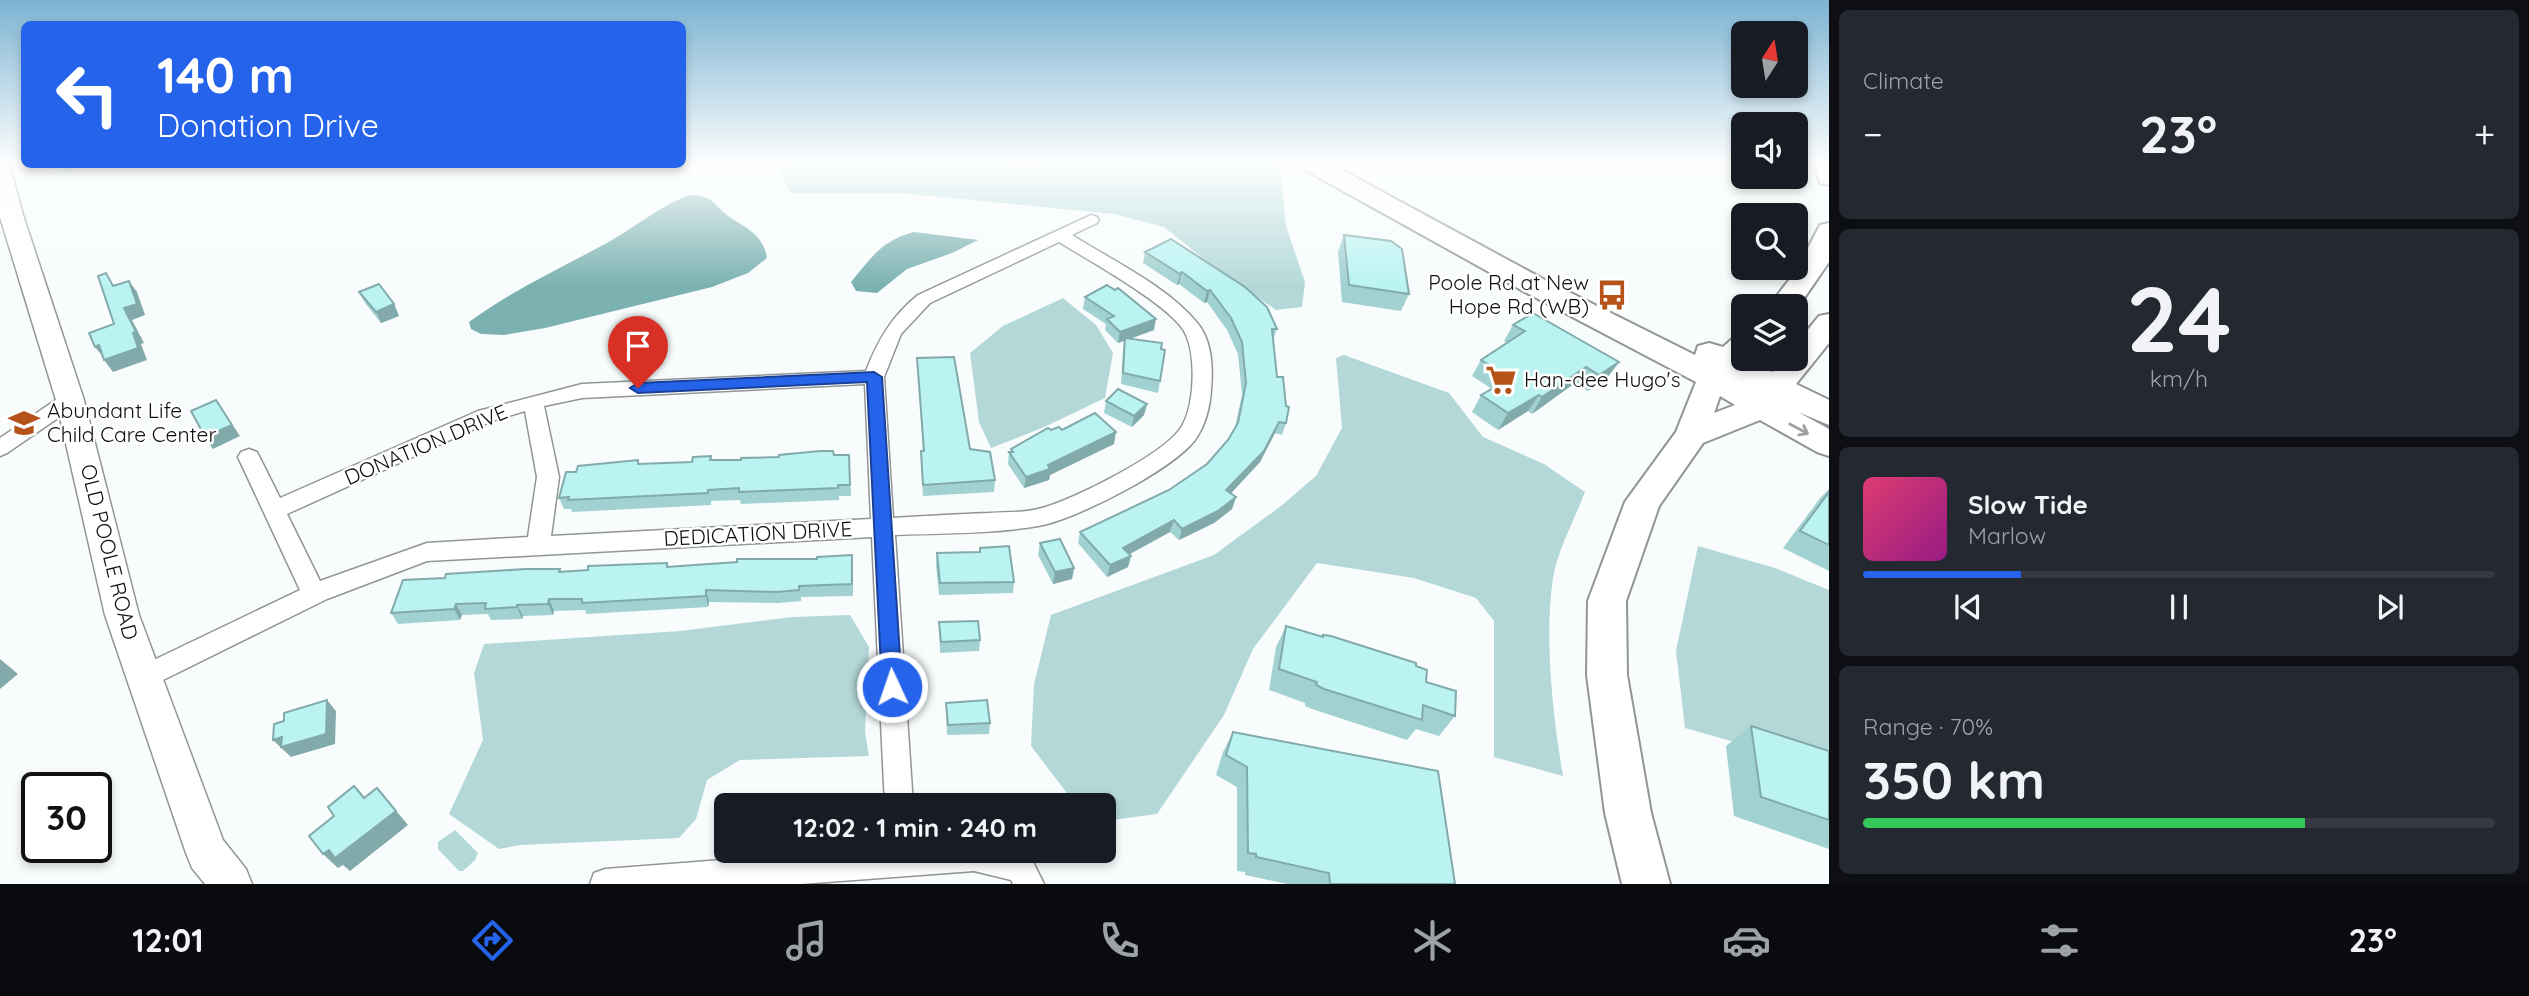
<!DOCTYPE html>
<html lang="en">
<head>
<meta charset="utf-8">
<style>
  body { margin:0; font-family:Quicksand,sans-serif; background:#242831; color:#f1f3f6; height:100vh; display:flex; flex-direction:column; font-size:26px; white-space:nowrap }
  * { box-sizing:border-box; margin:0 }
  p { font-size:23px; color:#9ea1a6 }
  .icon { flex:none; width:38px; height:38px; fill:none; stroke:currentColor; stroke-width:2; stroke-linecap:round; stroke-linejoin:round }
  .map { position:relative; flex:1; overflow:hidden }
  .panel { display:flex; flex-direction:column; gap:10px; padding:10px; background:#0d0f14; width:700px }
  .panel>* { flex:none }
  .guide { position:absolute; left:21px; top:21px; width:665px; height:147px; border-radius:10px; box-shadow:0 4px 10px #0003; background:#2563eb; color:#fff; overflow:hidden }
  .needle { width:46px; rotate:12deg }
  .fabs { position:absolute; left:1731px; top:21px; display:grid; gap:14px }
  .fabs a { display:grid; place-items:center; width:77px; height:77px; border-radius:10px; background:#171b24; box-shadow:0 4px 10px #0003; font-size:35px }
  .speed { position:absolute; left:21px; top:772px; display:flex; gap:14px; font-size:35px; font-weight:700; text-align:center }
  .speed>* { display:grid; place-content:center; width:91px; height:91px; border-radius:50%; background:#171b24; box-shadow:0 4px 10px #0003; line-height:1 }
  .speed .limit { border:4px solid #111; border-radius:10px; background:#fff; color:#111 }
  .pin { position:absolute; display:grid; place-items:center; width:60px; height:60px; color:#fff; margin:-72px -30px; border-radius:50% 50% 50% 0; rotate:-45deg; box-shadow:0 0 7px #0007 }
  .pin .icon { rotate:45deg }
  .me { position:absolute; width:77px; margin:-38px; rotate:357deg; stroke-linejoin:round; filter:drop-shadow(0 0 5px #0008) }
  .turn { display:flex; align-items:center; gap:24px; height:147px; padding:0 21px; font-size:32px }
  .turn .icon { width:91px; height:91px; stroke-width:2.5 }
  .turn b { display:block; font-size:49px; line-height:60px }
  .big { font-size:52px; font-weight:800; line-height:1.1 }
  .panel .tile { flex:1; display:flex; flex-direction:column; justify-content:center; gap:10px; min-width:0; padding:0 24px; border-radius:10px; background:#242831 }
  .panel .dial { align-items:center; gap:0 }
  .dial b { font-size:91px; line-height:1 }
  .song { display:flex; align-items:center; gap:21px }
  .cover { width:84px; height:84px; border-radius:10px; background:linear-gradient(135deg,hsl(340 70% 55%),hsl(310 70% 35%)) }
  .played { height:7px; border-radius:4px; background:linear-gradient(90deg,#2563eb 25%,#363941 25%) }
  .keys { display:flex; justify-content:space-around; direction:ltr }
  .heat { display:flex; justify-content:space-between; align-items:center; font-size:38px; direction:ltr }
  .charge { height:10px; border-radius:5px; background:linear-gradient(90deg,#34c759 70%,#363941 0) }
  .trip { position:absolute; left:714px; top:793px; width:402px; height:70px; border-radius:10px; background:#171b24; box-shadow:0 4px 10px #0003; font-weight:800; line-height:70px; text-align:center }
  .menu { display:flex; height:112px; justify-content:space-around; align-items:center; background:#090b0e; color:#9ea1a6 }
  .menu .icon { width:49px; height:49px }
  .menu .active { color:#2563eb }
  .menu b { font-size:32px; color:#f1f3f6 }
  main { display:flex; flex:1; min-height:0 }
  .map>svg:first-child { display:block }
</style>
</head>
<body>
<main>
<div class="map">
<svg width="1829" height="884" viewBox="0 0 1829 884">
  <rect width="100%" height="100%" fill="#f8fcfc"/>
  <g fill="#b4d8d8">
    <path d="M827,162h150l46,6 56,-6h192l9,7 6,57 19,56 -3,25 -26,3 -61,-42 -51,-41 -50,-13 -215,-21h-109l-11,-24z"/>
    <path d="M1063,298l33,27 17,28 -8,45 -63,30 -51,20 -12,-26 -9,-69 33,-27z"/>
    <path d="M1344,355l105,38 34,44 61,27 41,28c-10,26 -28,60 -32,86 -9,59 0,140 10,198l-69,-19v-136l-18,-23 -62,-20 -97,-15 -64,86 -29,66 -67,99 -53,7v-16h-28l-45,-59 3,-62 17,-69 163,-60 67,-49 35,-30 26,-48 -6,-70z"/>
    <path d="M1698,546l77,22 54,22v179l-144,-41 -9,-77z"/>
    <path d="M850,615l19,32 -4,85 4,24 -129,4 -33,20 -11,39 -17,19 -159,7 -21,4 -50,-35 34,-74 -9,-67 10,-29 196,-13 113,-14z"/>
    <path d="M455,830l23,23 -3,7 -12,11h-4l-21,-22v-7z"/>
  </g>
  <g fill="#7bb1b1">
    <path d="M689,195c26,0 24,11 42,23 18,12 32,17 36,40l-19,15 -36,14 -167,41 -41,7 -23,-1 -10,-5 -2,-7c42,-31 90,-53 136,-78 28,-15 53,-37 84,-49z"/>
    <path d="M914,232l64,8 -26,13 -45,16 -30,24 -21,-2 -5,-9c20,-24 31,-42 63,-50z"/>
  </g>
  <g fill="none" stroke-linecap="round" stroke-linejoin="round">
    <g stroke="#929595" stroke-width="3">
      <g id="street">
        <path d="M1091,215l6,2 2,3 -2,3 -25,12c39,25 97,52 126,89 14,17 15,44 13,66 -1,17 -6,36 -16,50 -23,30 -120,80 -157,86 -47,8 -96,7 -143,9l18,270h-28l-13,-268 -445,24 -100,38 -174,86 -9,3 -9,-3 -4,-8 4,-8 165,-79 -62,-133 3,-5 8,-3 8,3 23,46 198,-87 104,-27 284,-13c12,-31 26,-55 52,-76zM1059,242c29,18 109,62 125,89 13,23 11,77 -4,98 -18,26 -107,71 -138,79 -16,5 -36,4 -53,5 -32,1 -64,3 -96,5l-9,-141 17,-43 29,-31zM865,384l6,135 -320,17 8,-59 -15,-71 38,-8zM525,411l12,66 -9,60 -101,6 -107,38 -33,-67 205,-93z"/>
        <path d="M70,393l7,2 3,5 -3,5 -70,48 -7,3v-18l63,-43z"/>
        <path d="M851,850h159l21,8 13,26h-31l-2,-4 -37,-9 -173,13h-211l4,-11 11,-4z"/>
      </g>
    </g>
    <g stroke="#929595" stroke-width="3">
      <path id="secondary" d="M0,163l8,2 3,5 12,45 61,185 55,215 84,225 23,29 6,15h-47l-13,-16 -6,-15 -81,-238 -49,-215 -56,-183z"/>
    </g>
    <g stroke="#929595" stroke-width="4">
      <g id="primary">
        <path d="M1297,162h30l218,118 150,75 3,-9 11,-3 14,4 9,-8 11,-3v23l29,13 11,-13h13v-15l23,-28 10,-2v29l-33,41 33,16v25l-31,-13 31,17v27l-12,-4 -57,-32 -57,23 -44,63 -33,95 1,74 24,138 19,71h-48l-17,-71 -18,-138 1,-74 37,-99 51,-70 20,-50 -171,-90 -225,-125zM1720,396l15,9 -21,8z"/>
        <path d="M1813,162h16v23l-9,-2z"/>
        <path d="M1829,223v39l-33,48v-4h-27l27,-35 24,-46z"/>
      </g>
    </g>
    <use href="#street" fill="#fff" fill-rule="evenodd"/>
    <use href="#secondary" fill="#fff" fill-rule="evenodd"/>
    <use href="#primary" fill="#fff" fill-rule="evenodd"/>
  </g>
  <g fill="#a1d1d1">
    <path d="M40,164h46l-20,10z"/>
    <path d="M1344,235l65,59 -8,17 -59,-9 -4,-50z"/>
    <path d="M1171,239l106,90 -4,11 4,37 9,46 -4,12 -7,-2 -15,29 -29,31 5,4 -4,12 -18,14 -35,17 -9,-8 -41,22 2,2 -3,11 -21,10 -29,-34 2,-11 89,-42 38,-26 21,-24 7,-13 7,-32 -4,-41 -11,-24 -20,-28 -3,1 -25,-19 -2,1 -34,-22 2,-11z"/>
    <path d="M359,292l35,12 5,12 -18,7 -16,-20z"/>
    <path d="M1085,297l69,33 -24,9 30,42 -2,12 -37,-9 2,-35 1,-8 -6,2 -13,-13 1,-6 -23,-15z"/>
    <path d="M1513,325l106,37 -12,16 -19,13 -13,-8 -43,31 -4,-3 -30,19 -26,-18 9,-17 11,-6 -20,-13 9,-16 26,-17 -3,-2z"/>
    <path d="M917,358l53,91 25,31 -1,12 -71,4 -2,-33v-12h2z"/>
    <path d="M1106,401l41,3 -3,11 -12,12 -28,-14z"/>
    <path d="M1051,430h11l52,14 -64,31 -1,5 -25,8 -16,-24 1,-12h2v-3z"/>
    <path d="M834,455h15l2,41h-12v4l-98,4 -1,-4 -29,1v4l-139,7 -1,-3h-7l-5,-11 17,-26 63,-8 53,-2 19,-6 1,4h29z"/>
    <path d="M1829,489v82l-46,-23 38,-51z"/>
    <path d="M1040,543l34,25 -2,11 -19,5 -15,-29z"/>
    <path d="M980,548l34,34 -1,11 -74,2 -3,-30 1,-12 42,-1z"/>
    <path d="M668,566l185,1v29l-52,1v4l-23,2 -69,-1 -1,5 -122,7 -1,-4 -31,1 -1,4 -30,1 -1,3 -31,1 -3,-6 -26,1 -2,5 -62,4 -7,-11 54,-35 115,-9 1,3z"/>
    <path d="M939,622l41,18 -1,11 -39,2z"/>
    <path d="M1286,626l36,11 1,-2 93,31 10,16 29,34 -16,20 -23,-7 -9,11 -95,-31 -7,-3v-3l-36,-13 7,-43z"/>
    <path d="M946,703l44,20 -1,11 -42,1 -1,-21z"/>
    <path d="M1751,726l78,25v98l-95,-33 -8,-70z"/>
    <path d="M1233,732l222,152h-168l-42,-9v-3l-8,-1v-84l-21,-12 7,-23z"/>
  </g>
  <g fill="#83aaaa">
    <path d="M59,164h27l-20,10z"/>
    <path d="M1182,272l-3,12 -2,1 3,-11z"/>
    <path d="M129,281l8,11 8,23 -13,5 12,23 -3,1 6,16 -34,12 -9,-12 20,-52z"/>
    <path d="M1210,290l-3,12 -3,1 3,-12z"/>
    <path d="M394,304l5,12 -18,7 -5,-11z"/>
    <path d="M1156,319l-2,11 -36,13 2,-11z"/>
    <path d="M99,345l5,13 -9,-11z"/>
    <path d="M1619,362l-12,16 -19,13 11,-16z"/>
    <path d="M1586,367l-11,16 -43,31 10,-17z"/>
    <path d="M1539,395l-11,16 -30,19 10,-17z"/>
    <path d="M216,400l24,36 -27,13 -8,-12z"/>
    <path d="M1147,404l-3,11 -12,12 2,-11z"/>
    <path d="M1279,422l-4,11 -15,29 -37,40 3,-12z"/>
    <path d="M1116,432l-2,12 -64,31 -1,5 -25,8 2,-11 22,-12z"/>
    <path d="M1236,497l-4,12 -18,14 -35,17 3,-11z"/>
    <path d="M1174,520l-4,12 -49,27 2,-11z"/>
    <path d="M1131,556l-3,11 -21,10 3,-12z"/>
    <path d="M1074,568l-2,11 -19,5 2,-12z"/>
    <path d="M706,590l3,12 -1,5 -2,-11z"/>
    <path d="M549,599l5,12 -1,4 -5,-11z"/>
    <path d="M456,604l6,11 -2,5 -6,-11z"/>
    <path d="M517,605l6,11 -1,3 -5,-12z"/>
    <path d="M0,659l18,15 -18,15z"/>
    <path d="M327,700l9,11 -1,33 -44,13 -18,-17 9,-3z"/>
    <path d="M377,788l31,37 -58,46 -7,-6 -5,3 -15,-14z"/>
  </g>
  <g fill="#bbf3f3" stroke="#83aaaa" stroke-width="2">
    <path d="M1344,235l47,6 11,8 7,45 -60,-9z"/>
    <path d="M1171,239l74,48 22,20 10,22h-5l5,48h6l3,29 3,1 -3,16 -7,-1 -15,29 -38,39 10,7 -18,14 -36,18 -8,-9 -51,28 8,8 -21,9 -30,-33 89,-42 38,-26 21,-24 10,-17 8,-40 -4,-41 -11,-24 -21,-28 -3,1 -25,-19 -2,2 -35,-22z"/>
    <path d="M106,273l7,13 16,-5 8,23 -13,4 12,24 -3,1 5,15 -34,12 -5,-15 -4,2 -6,-14 25,-9 -16,-48z"/>
    <path d="M379,284l15,20 -18,8 -17,-20z"/>
    <path d="M1107,285l8,5 3,-2 38,31 -36,13 -13,-13 7,-3 -29,-19z"/>
    <path d="M1533,313l86,49 -20,13 -13,-8 -44,30 -3,-2 -31,18 -27,-18 30,-17 -30,-18 44,-29 -12,-6z"/>
    <path d="M1125,338l37,5 -1,6 4,1 -5,31 -37,-8z"/>
    <path d="M954,357l16,92 20,3 5,28 -72,5 -2,-34h3l-7,-93z"/>
    <path d="M1118,389l29,15 -13,12 -28,-15z"/>
    <path d="M216,400l16,25 -27,12 -14,-26z"/>
    <path d="M1095,413l21,19 -68,33 2,4 -24,8 -17,-25h4l-2,-3 37,-21 3,2 8,-3 3,3z"/>
    <path d="M820,451h13l1,4h15l1,30h-12v3l-99,4v-4l-31,2v3l-140,7 1,-3 -10,1 7,-26h10l2,-6 60,-6v4l54,-2 1,-5 18,-1 -1,4h31v-2l38,-1v-2z"/>
    <path d="M1829,492v53l-29,-14z"/>
    <path d="M1060,539l14,29 -19,4 -15,-29z"/>
    <path d="M1009,546l5,36 -74,1 -3,-30 43,-1v-4z"/>
    <path d="M852,555v29l-53,2v4l-23,2 -70,-2v6l-124,7v-4h-33l-1,5 -31,1v2l-32,2 1,-6 -30,1 -2,5 -63,4 12,-33 42,-2 1,-4 80,-5h34l-1,3 29,-2v-4l79,-3v4l70,-5v-3h80v-2z"/>
    <path d="M978,621l2,19 -39,2 -2,-20z"/>
    <path d="M1286,626l37,11v-2l8,1 85,27v3l11,4 -1,12 30,9 -1,25 -32,-11 -1,15 -98,-31 -8,-4 1,-3 -38,-13z"/>
    <path d="M327,700l-1,34 -45,13 1,-10 -9,3 1,-16 10,-3v-8z"/>
    <path d="M987,700l3,23 -42,2 -2,-22z"/>
    <path d="M1751,726l78,25v69l-68,-23z"/>
    <path d="M1233,732l205,39 17,113h-125l-1,-11 -73,-16v-3l-8,-1 -1,-86 -21,-12z"/>
    <path d="M354,786l10,12 13,-10 19,23 -61,47 -6,-8 -6,4 -14,-18 25,-20 -6,-9z"/>
  </g>
  <defs><path id="oneway-shaft" d="M-6 0H5M1.5-3L5.5 0L1.5 3" fill="none" stroke-width="1.6" stroke-linecap="round" stroke-linejoin="round" transform="scale(1.75)"/></defs>
  <use stroke="#9f9f9f" href="#oneway-shaft" transform="translate(1799 429) rotate(28)"/>
  <linearGradient id="sky" x2="0" y2="1"><stop stop-color="#7cb3d2"/><stop offset="0.57" stop-color="#fcfefe"/><stop offset="1" stop-color="#fcfefe" stop-opacity="0"/></linearGradient>
  <rect width="1829" height="286" fill="url(#sky)"/>
  <path fill="#2563eb" stroke="#184099" stroke-width="2" d="M874,372l8,5 20,310 -3,6 -7,3 -7,-3 -3,-6 -15,-305 -229,11 -8,-5 8,-5z"/>
  <defs>
    <g id="bus-bare" transform="scale(2.415)"><path d="M-5-6H5V4H4V6H2V4H-2V6H-4V4H-5ZM-3.5-4V0h7V-4ZM-3.5 1.2v1.5H-2V1.2ZM2 1.2v1.5H3.5V1.2Z" fill="#b65319" stroke="#fff" stroke-width="2.5" paint-order="stroke"/></g>
    <g id="supermarket-bare" transform="scale(2.415)"><path d="M-6-5.5h2.5l.6 2H6L4.5 2H-2.5L-4.4-4H-6ZM-1.5 3.2a1.3 1.3 0 1 0 .1 0ZM3 3.2a1.3 1.3 0 1 0 .1 0Z" fill="#b65319" stroke="#fff" stroke-width="2.5" paint-order="stroke"/></g>
    <g id="school-bare" transform="scale(2.415)"><path d="M0-5L7-2L0 1L-7-2ZM-4 1L0 2.5L4 1V4Q0 6-4 4Z" fill="#b65319" stroke="#fff" stroke-width="2.5" paint-order="stroke"/></g>
  </defs>
  <g fill-rule="evenodd">
    <use href="#bus-bare" x="1612" y="295"/>
    <use href="#supermarket-bare" x="1501" y="380"/>
    <use href="#school-bare" x="24" y="423"/>
  </g>
  <g text-anchor="middle" stroke-width="5" stroke-linejoin="round" paint-order="stroke">
    <g font-size="21" fill="#0f1010" stroke="#fff" text-anchor="start">
      <text x="1589" y="290" text-anchor="end">Poole Rd at New<tspan x="1589" dy="24">Hope Rd (WB)</tspan></text>
      <text x="1524" y="387">Han-dee Hugo's</text>
      <text x="47" y="418">Abundant Life<tspan x="47" dy="24">Child Care Center</tspan></text>
    </g>
    <g font-size="21" fill="#0f1010" stroke="#fff">
      <text transform="translate(426 445) rotate(-23)" y="7">DONATION DRIVE</text>
      <text transform="translate(758 534) rotate(-3)" y="7">DEDICATION DRIVE</text>
      <text transform="translate(109 552) rotate(76)" y="7">OLD POOLE ROAD</text>
    </g>
  </g>
</svg>
<div class="fabs">
<a><svg class="needle" viewBox="-14 -14 28 28"><path d="M0-13l5 13h-10z" fill="#e53935"/><path d="M0 13l5-13h-10z" fill="#9ea1a6"/></svg></a>
<a><svg class="icon" aria-label="sound" viewBox="0 0 24 24"><path d="M4 9h4l5-4v14l-5-4H4zM17 9q2 3 0 6"/></svg></a>
<a><svg class="icon" aria-label="search" viewBox="0 0 24 24"><circle cx="10" cy="10" r="6"/><path d="M15 15l6 6"/></svg></a>
<a><svg class="icon" aria-label="layers" viewBox="0 0 24 24"><path d="M12 4l9 5-9 5-9-5zM3 14l9 5 9-5"/></svg></a>
</div>
<div class="speed"><div class="limit">30</div></div>
<div class="pin" style="left:638px;top:388px;background:#d93025"><svg class="icon" aria-label="arrive" viewBox="0 0 24 24"><path d="M6 21V4h12l-3 4 3 4H6"/></svg></div>
<svg class="me" style="left:892px;top:687px" viewBox="-20 -20 40 40"><circle r="17" fill="#2563eb" stroke="#fff" stroke-width="3"/><path d="M0-11L8 9 0 5-8 9z" fill="#fff"/></svg>
<div class="trip">12:02 · 1 min · 240 m</div>
<div class="guide">
<div class="turn"><svg class="icon" aria-label="left" viewBox="0 0 24 24"><path d="M17 20v-9H6M10 6l-5 5 5 5"/></svg><div><b>140 m</b>Donation Drive</div></div>
</div>
</div>
<section class="panel">
<div class="tile"><p>Climate</p>
<div class="heat"><a>−</a><b class="big">23°</b><a>+</a></div>
</div>
<div class="tile dial"><b>24</b><p>km/h</p></div>
<div class="tile">
<div class="song"><i class="cover"></i><div><b>Slow Tide</b><p>Marlow</p></div></div>
<div class="played"></div>
<div class="keys"><svg class="icon" aria-label="previous" viewBox="0 0 24 24"><path d="M18 5L8 12l10 7zM5 5v14"/></svg><svg class="icon" aria-label="pause" viewBox="0 0 24 24"><path d="M8 5v14M16 5v14"/></svg><svg class="icon" aria-label="next" viewBox="0 0 24 24"><path d="M6 5l10 7-10 7zM19 5v14"/></svg></div>
</div>
<div class="tile"><p>Range · 70%</p><b class="big">350 km</b><div class="charge"></div></div>
</section>
</main>
<nav class="menu">
<b>12:01</b>
<svg class="icon active" aria-label="directions" viewBox="0 0 24 24"><path d="M12 3l9 9-9 9-9-9zM9 14v-3h6M13 9l2 2-2 2"/></svg>
<svg class="icon" aria-label="music" viewBox="0 0 24 24"><path d="M9 18V5l10-2v13"/><circle cx="6" cy="18" r="3"/><circle cx="16" cy="16" r="3"/></svg>
<svg class="icon" aria-label="phone" viewBox="0 0 24 24"><path d="M5 4h4l2 5-3 2q2 4 5 5l2-3 5 2v4C11 20 4 13 5 4z"/></svg>
<svg class="icon" aria-label="climate" viewBox="0 0 24 24"><path d="M12 3v18M4 7l16 10M4 17L20 7"/></svg>
<svg class="icon" aria-label="car" viewBox="0 0 24 24"><path d="M5 17H2v-5l4-1 3-4h7l3 4 3 1v5h-3M9 17h6M6 11h13"/><circle cx="7" cy="17" r="2"/><circle cx="17" cy="17" r="2"/></svg>
<svg class="icon" aria-label="filters" viewBox="0 0 24 24"><path d="M4 7h16M4 17h16"/><circle cx="9" cy="7" r="2"/><circle cx="15" cy="17" r="2"/></svg>
<b>23°</b>
</nav>
</body>
</html>
